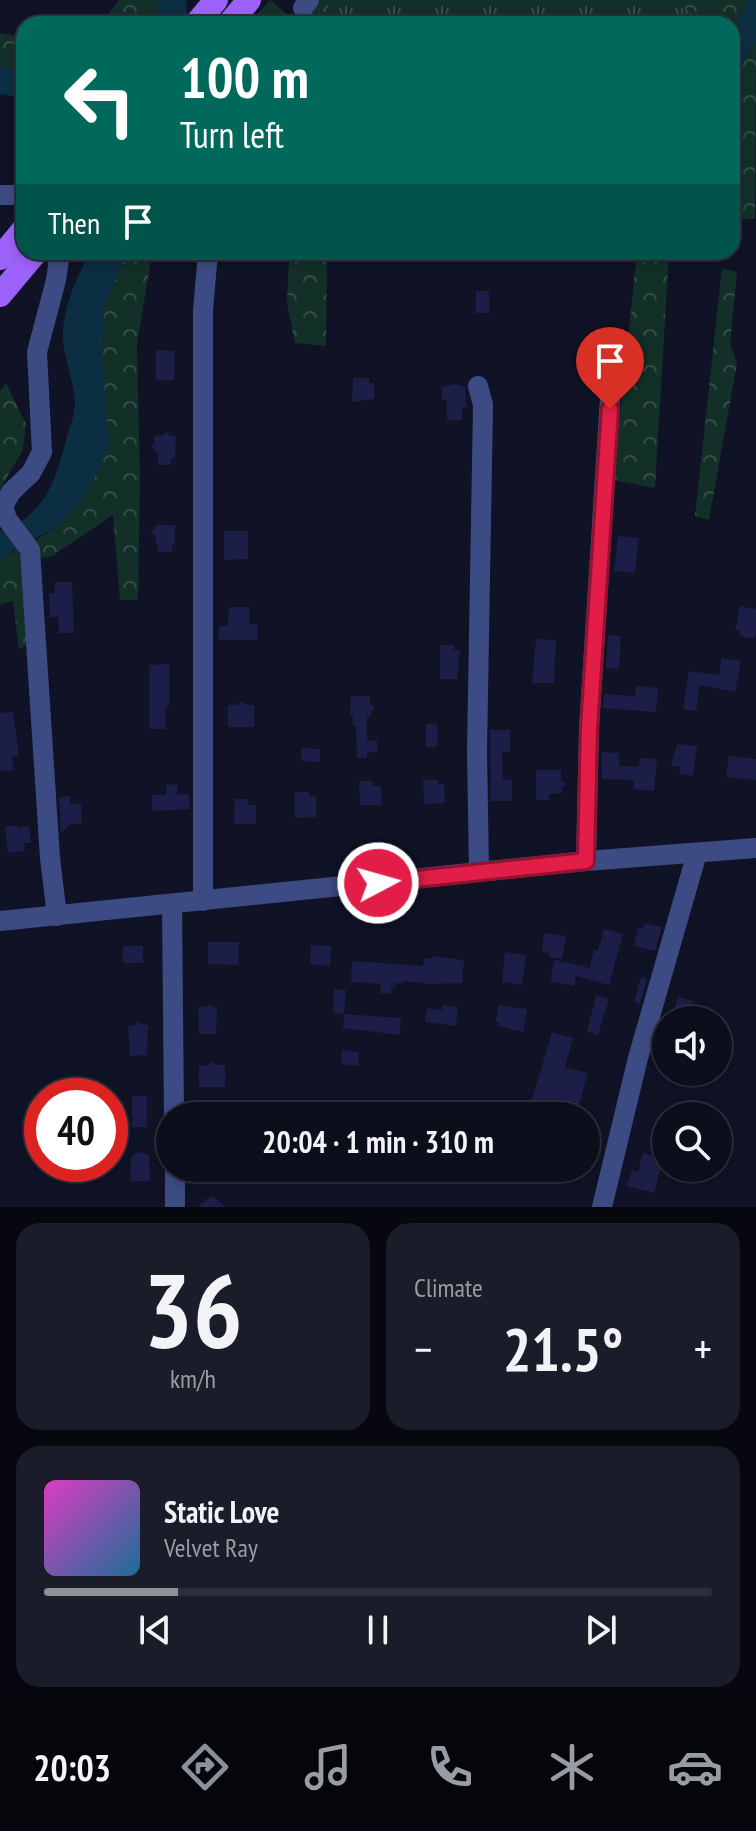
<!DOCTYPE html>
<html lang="en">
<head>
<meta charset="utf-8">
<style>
  body { margin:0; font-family:"PT Sans Narrow",sans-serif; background:#1a1c29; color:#f1f3f6; height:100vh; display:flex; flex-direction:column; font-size:30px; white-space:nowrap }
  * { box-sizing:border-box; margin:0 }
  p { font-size:26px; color:#9a9ca3 }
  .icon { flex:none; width:44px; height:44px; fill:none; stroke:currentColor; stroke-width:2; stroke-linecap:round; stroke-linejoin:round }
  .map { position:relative; height:1207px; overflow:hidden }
  .side { display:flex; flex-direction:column; gap:16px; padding:16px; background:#07080f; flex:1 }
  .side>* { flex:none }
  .guide { position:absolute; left:16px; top:16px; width:724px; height:244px; border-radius:24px; box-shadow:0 4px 12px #0003,0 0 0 2px #2c2e3b; background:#00695c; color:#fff; overflow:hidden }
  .tools { position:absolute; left:652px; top:1006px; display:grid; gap:16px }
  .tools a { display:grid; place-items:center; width:80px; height:80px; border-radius:50%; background:#0c0e1c; box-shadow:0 4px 12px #0003,0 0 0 2px #2c2e3b; font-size:40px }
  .speed { position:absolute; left:24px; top:1078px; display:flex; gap:16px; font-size:40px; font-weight:700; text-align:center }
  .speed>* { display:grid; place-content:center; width:104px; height:104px; border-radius:50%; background:#0c0e1c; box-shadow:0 4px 12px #0003,0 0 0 2px #2c2e3b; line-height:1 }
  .speed .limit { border:12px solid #d22; background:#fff; color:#111 }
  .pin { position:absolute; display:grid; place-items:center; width:68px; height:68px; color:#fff; margin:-82px -34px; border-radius:50% 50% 50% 0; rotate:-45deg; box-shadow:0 0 8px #0007 }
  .pin .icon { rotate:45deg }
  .me { position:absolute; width:88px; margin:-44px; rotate:84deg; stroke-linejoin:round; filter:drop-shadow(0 0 6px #0008) }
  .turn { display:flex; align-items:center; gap:28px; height:168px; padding:0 32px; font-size:36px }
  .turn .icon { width:104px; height:104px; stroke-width:2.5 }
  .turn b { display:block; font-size:56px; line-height:68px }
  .then { display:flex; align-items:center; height:76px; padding:0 32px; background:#0003; gap:16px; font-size:30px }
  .big { font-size:60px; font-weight:700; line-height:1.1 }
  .side .widget { flex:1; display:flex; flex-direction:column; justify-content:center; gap:12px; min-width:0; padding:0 28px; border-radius:24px; background:#1a1c29 }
  .side .dial { align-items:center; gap:0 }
  .dial b { font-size:104px; line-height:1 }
  .song { display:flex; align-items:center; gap:24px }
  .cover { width:96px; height:96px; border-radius:12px; background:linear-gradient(135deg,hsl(310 70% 55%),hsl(200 70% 35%)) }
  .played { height:8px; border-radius:4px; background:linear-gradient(90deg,#8c9099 20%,#2c2e3b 20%) }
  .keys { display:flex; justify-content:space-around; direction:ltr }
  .heat { display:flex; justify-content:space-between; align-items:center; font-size:44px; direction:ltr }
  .side .tiles { flex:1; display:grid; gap:16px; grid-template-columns:1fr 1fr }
  .widget:last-child { grid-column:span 2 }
  .trip { position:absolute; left:156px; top:1102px; width:444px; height:80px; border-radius:40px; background:#0c0e1c; box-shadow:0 4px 12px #0003,0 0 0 2px #2c2e3b; font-weight:700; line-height:80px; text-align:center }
  .menu { display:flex; height:128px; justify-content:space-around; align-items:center; background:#05060b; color:#9a9ca3 }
  .menu .icon { width:56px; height:56px }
  .menu .active { color:#8c9099 }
  .menu b { font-size:36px; color:#f1f3f6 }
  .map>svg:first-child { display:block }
</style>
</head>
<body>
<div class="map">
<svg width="756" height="1207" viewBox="0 0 756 1207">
  <defs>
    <pattern id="grass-tufts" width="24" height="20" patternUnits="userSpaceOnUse" patternTransform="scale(2)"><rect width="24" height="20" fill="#133028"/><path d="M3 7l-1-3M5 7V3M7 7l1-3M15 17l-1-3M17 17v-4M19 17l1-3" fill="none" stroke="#354d48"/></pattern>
    <pattern id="forest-crowns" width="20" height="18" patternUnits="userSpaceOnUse" patternTransform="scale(2)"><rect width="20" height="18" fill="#133028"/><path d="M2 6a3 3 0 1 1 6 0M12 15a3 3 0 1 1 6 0" fill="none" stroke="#354d48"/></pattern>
  </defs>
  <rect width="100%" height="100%" fill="#101226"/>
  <path fill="url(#grass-tufts)" d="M270,0l27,22 19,-22h342l52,17 -2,7h-364l-20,-22 -20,22h-55z"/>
  <g fill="url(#forest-crowns)">
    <path d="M119,0h39l-1,24h-52l-2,-2z"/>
    <path d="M658,0h92l-18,31v-7h-24l2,-7z"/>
    <path d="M324,1l20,23h-40z"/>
    <path d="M0,33l24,4v32l-24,-3z"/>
    <path d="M756,41l-1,178h-23v-138z"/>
    <path d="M128,252h37l-14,8 -14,84 3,134 -2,122h-18l-7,-85 -61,41 -13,2 -9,-14 31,-20 41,-168 2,-50z"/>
    <path d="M271,252h56l-1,94 -31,-3 -8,-40 2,-46h-18z"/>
    <path d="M637,252h32l-14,236 -42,-8z"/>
    <path d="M722,268l15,4 -7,72 7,19 -28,157 -14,-4z"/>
    <path d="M6,383l20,41 -3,26 -23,39v-98z"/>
    <path d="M18,550l9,25 4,68 -12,6 -6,-48 -13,3v-45z"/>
  </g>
  <g fill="#0c2e43">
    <path d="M158,0h28l2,24h-31z"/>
    <path d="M750,0h6v41l-24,40v-50z"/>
    <path d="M0,66l24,3v29l-24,-4z"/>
    <path d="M91,252h37l-24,54 -2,50 7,87 -10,28 -15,25 -23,28 -61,35v-28c45,-13 57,-54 67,-95 3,-9 7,-20 8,-30 1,-21 -13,-49 -12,-73 1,-28 14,-57 28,-81z"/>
  </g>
  <g fill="#1d1e47">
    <rect x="476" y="291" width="13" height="22"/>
    <path d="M156,350l17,1 2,2 -1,27h-18z"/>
    <path d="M353,378h16v5h5v16l-22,3z"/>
    <path d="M455,384l10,3 1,21 -4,-1v13h-15v-20h-5v-13z"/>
    <path d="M167,432l4,4h5l-1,22h-4v7h-13v-12l-7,-7 3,-3v-8l9,1z"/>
    <path d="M157,525h18v20h-3v7h-14l-3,-16 -4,-4z"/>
    <path d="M224,531h24v28l-24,1z"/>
    <path d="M618,536l20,2 -3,35 -21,-2z"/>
    <path d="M55,582h17l2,51h-15l-1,-16h-8l-1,-23 6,-1z"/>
    <path d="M740,606l16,3v25l-2,5 -14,-3 1,-5 -6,-1z"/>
    <path d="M229,607h20v17h8v16h-38v-14h9z"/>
    <path d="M608,635l13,1 -2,33 -13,-1z"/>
    <path d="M536,639l20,1 -2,43h-22z"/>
    <path d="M440,645h14v5h6l-3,29h-17z"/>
    <path d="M722,658l19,3 -6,31 -35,-7 -4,26 -13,-2 6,-38 30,4z"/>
    <path d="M169,664v43h-4v22h-16v-64z"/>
    <path d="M636,686l22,2 -2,24 -53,-4 1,-14 31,2z"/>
    <path d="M351,696h19v7l4,5 -4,8h-3v25l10,-1v12l-10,1v5h-10l-1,-32h-3v-10h-3z"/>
    <path d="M241,701l4,4h9v22h-26v-22h9z"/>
    <path d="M13,712l6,44 -7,1 2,13 -14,1v-58z"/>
    <path d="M437,723v24h-11v-23z"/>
    <path d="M490,730h20v22h-8l1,28h9v21h-21z"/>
    <path d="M677,744l20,2 -4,30 -14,-2 1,-7 -9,-1z"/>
    <path d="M301,748l19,1v13l-19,-1z"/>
    <path d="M601,752l18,1v13l20,1 1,-9 17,1 -3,32 -21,-2 1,-9 -32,-1z"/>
    <path d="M729,756l27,3v21l-30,-3z"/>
    <path d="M536,770h25v10l5,4 -5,4 1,5 -13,1v6h-13z"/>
    <path d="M423,780h15v4h6l1,19 -21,1z"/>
    <path d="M359,781h14v5h8v19h-21z"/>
    <path d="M177,784v11l12,-1v15l-37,2v-16h14v-10z"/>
    <path d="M295,792h14v4h7v21l-21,1z"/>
    <path d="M70,796v8h11l1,20h-11l-10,9 -2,-36z"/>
    <path d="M235,799h13v6h8v19h-22z"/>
    <path d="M17,825l1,3 11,-2 2,17h-7l1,8 -17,2 -3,-26z"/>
    <path d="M645,923l17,4 -7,24 -21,-5 4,-18 5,1z"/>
    <path d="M604,929l19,5 -14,51 -33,-9 -2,10 -24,-5 5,-21 35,8 4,-18 4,1z"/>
    <path d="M544,933l22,3 -4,23 -13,-2v-4l-7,-1z"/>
    <path d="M208,942h31l-1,23 -30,-1z"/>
    <path d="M311,945l20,1 -1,20 -20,-2z"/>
    <rect x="123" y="946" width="20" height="17"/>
    <path d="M505,952l21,3 -4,30 -20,-3z"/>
    <path d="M432,956l32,4 -2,23 -32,1 -27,-3v2h-7l-1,4h-4v7l-11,-1 1,-9 -30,-2 1,-21 71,5 1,-8 8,1z"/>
    <path d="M641,977l6,2 -7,25 -6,-2z"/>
    <path d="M334,989l12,1 -2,24 -11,-1z"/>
    <path d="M596,995l13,4 -11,36 -11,-3z"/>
    <path d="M678,997l16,4 -5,19 -17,-2z"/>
    <path d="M209,1004l4,3h4l-1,27h-17l-1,-27h7z"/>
    <path d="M443,1005l15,2 -2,19 -31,-4 2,-14 15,2z"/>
    <path d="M498,1005l29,4 -4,23 -25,-6 1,-4h-3z"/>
    <path d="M344,1014l57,4 -1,17 -57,-7z"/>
    <path d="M138,1022l4,3h6l-1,30 -17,1 -2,-30 6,-1z"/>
    <path d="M552,1032l21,6 -8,29 23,6 -12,43h-16l-30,-10z"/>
    <path d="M342,1050l17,2 -1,14 -17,-2z"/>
    <path d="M212,1062l4,3h9v22h-26v-21l9,-1z"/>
    <rect x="132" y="1096" width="15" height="31"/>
    <path d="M137,1152l12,3 1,26h-19v-24z"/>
    <path d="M643,1153l20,5 -9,35 -27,-7 5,-16 6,2z"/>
    <path d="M213,1195l12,12h-28z"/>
  </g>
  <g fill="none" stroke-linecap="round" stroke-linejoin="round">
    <g stroke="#3d4b84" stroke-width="20">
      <path d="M303,8l6,-8"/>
      <path d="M0,195h24"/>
      <path d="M478,386l5,19 -6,346 2,121"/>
      <path d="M586,861l3,-133 22,-346"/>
      <path d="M203,901v-590l5,-59"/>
      <path d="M172,905l2,211"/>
      <path d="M57,916l-7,-58 -20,-308 -23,-31 -4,-13 8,-14 20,-19 11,-21 -5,-100 19,-72 4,-28"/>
      <path d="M0,921l586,-60 170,-13"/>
      <path d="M175,1168v39"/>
      <path d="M602,1207l36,-149 59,-205"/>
    </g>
    <g stroke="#9c62fa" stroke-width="24">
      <path d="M196,24l20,-24"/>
      <path d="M229,24l20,-24"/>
      <path d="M0,258l24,-29"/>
      <path d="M0,295l36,-43"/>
    </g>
  </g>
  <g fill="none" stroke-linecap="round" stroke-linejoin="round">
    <g stroke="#92132f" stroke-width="20">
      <path id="route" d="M378,883l208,-22 3,-133 21,-319"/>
    </g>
    <use href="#route" stroke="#e11d48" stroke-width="14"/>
  </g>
</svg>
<div class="tools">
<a><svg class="icon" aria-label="sound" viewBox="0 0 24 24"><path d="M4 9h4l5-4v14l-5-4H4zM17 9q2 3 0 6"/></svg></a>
<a><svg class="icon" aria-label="search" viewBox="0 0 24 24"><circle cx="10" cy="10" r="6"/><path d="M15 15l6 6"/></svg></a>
</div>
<div class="speed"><div class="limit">40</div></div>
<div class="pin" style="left:610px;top:409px;background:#d93025"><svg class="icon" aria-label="arrive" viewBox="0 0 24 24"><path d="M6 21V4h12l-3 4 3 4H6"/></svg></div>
<svg class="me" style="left:378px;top:883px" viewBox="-20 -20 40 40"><circle r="17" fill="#e11d48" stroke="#fff" stroke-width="3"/><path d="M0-11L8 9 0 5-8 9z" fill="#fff"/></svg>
<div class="trip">20:04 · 1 min · 310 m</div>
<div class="guide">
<div class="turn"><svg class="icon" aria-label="left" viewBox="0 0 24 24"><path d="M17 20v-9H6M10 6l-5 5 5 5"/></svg><div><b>100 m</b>Turn left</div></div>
<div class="then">Then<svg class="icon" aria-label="arrive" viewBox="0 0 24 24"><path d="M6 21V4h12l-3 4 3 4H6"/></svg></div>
</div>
</div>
<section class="side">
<div class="tiles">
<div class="widget dial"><b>36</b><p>km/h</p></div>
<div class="widget"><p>Climate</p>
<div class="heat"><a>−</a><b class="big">21.5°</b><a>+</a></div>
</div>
<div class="widget">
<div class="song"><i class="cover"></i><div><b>Static Love</b><p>Velvet Ray</p></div></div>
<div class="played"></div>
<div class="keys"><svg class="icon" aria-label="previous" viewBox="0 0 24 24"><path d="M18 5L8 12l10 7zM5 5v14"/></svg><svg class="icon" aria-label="pause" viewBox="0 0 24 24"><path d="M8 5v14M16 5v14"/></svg><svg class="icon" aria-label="next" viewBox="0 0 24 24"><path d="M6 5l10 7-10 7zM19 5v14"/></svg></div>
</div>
</div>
</section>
<nav class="menu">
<b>20:03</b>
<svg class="icon active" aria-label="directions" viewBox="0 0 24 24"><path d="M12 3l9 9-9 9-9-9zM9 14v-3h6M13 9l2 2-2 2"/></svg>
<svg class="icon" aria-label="music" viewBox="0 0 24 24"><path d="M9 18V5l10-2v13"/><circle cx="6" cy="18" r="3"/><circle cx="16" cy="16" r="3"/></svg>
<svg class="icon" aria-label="phone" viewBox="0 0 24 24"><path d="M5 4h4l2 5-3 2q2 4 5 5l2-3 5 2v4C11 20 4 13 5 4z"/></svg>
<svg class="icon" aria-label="climate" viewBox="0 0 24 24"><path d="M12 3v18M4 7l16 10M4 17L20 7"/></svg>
<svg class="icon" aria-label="car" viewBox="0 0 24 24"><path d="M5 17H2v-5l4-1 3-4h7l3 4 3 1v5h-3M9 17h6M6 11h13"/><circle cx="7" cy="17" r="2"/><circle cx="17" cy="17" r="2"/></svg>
</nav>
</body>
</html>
